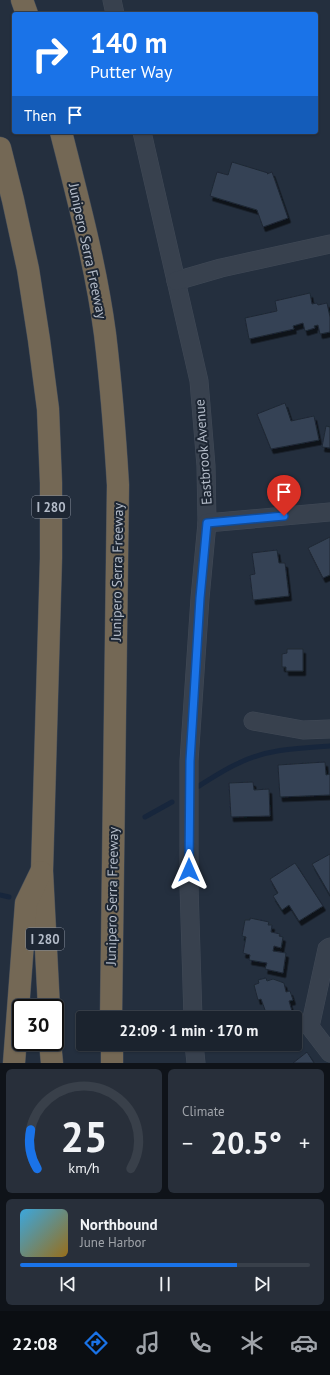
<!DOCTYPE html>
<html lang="en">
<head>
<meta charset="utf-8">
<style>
  body { margin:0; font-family:"PT Sans",sans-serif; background:#282f3a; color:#f1f3f6; height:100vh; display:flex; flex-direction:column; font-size:15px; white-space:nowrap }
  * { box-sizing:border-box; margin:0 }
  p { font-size:13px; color:#a0a4aa }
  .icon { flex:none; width:22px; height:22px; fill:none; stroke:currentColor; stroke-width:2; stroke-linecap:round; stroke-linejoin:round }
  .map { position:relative; height:1063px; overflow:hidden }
  .details { display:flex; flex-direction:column; gap:6px; padding:6px; background:#0f1319; flex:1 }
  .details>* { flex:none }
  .top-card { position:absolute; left:12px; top:12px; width:306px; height:122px; border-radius:4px; box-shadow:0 1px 3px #0004,0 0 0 1px #39404a; background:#1a73e8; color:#fff; overflow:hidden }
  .speed { position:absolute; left:12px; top:999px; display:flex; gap:8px; font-size:20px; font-weight:700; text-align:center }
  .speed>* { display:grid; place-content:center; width:52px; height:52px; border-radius:50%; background:#1b232e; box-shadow:0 1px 3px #0004,0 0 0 1px #39404a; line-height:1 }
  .speed .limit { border:2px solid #111; border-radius:6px; background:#fff; color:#111 }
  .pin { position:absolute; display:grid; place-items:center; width:34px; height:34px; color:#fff; margin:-41px -17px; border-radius:50% 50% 50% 0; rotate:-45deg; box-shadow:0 0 4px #0007 }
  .pin .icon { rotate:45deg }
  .me { position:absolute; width:44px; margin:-22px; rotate:0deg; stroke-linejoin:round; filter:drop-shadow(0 0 3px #0008) }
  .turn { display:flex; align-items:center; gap:14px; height:84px; padding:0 12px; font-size:18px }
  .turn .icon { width:52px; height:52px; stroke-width:2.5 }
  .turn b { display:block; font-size:28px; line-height:34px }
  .then { display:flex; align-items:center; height:38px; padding:0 12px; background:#0003; gap:8px; font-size:15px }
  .big { font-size:30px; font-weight:700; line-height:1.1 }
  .details .tile { flex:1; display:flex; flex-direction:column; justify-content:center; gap:6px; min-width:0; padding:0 14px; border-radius:6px; background:#282f3a }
  .details .dial { align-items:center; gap:0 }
  .dial svg { height:104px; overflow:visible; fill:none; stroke:#39404a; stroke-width:7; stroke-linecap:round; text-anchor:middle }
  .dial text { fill:#f1f3f6; stroke:none }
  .song { display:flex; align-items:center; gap:12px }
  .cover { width:48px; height:48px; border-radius:6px; background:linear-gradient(135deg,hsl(200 70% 55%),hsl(40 70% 35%)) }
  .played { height:4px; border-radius:2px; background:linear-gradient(90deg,#1a73e8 75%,#39404a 75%) }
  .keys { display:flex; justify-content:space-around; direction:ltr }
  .heat { display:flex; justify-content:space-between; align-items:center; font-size:22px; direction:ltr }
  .details .tiles { flex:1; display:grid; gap:6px; grid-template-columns:1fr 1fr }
  .tile:last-child { grid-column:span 2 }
  .trip { position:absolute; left:76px; top:1011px; width:226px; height:40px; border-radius:4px; background:#1b232e; box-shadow:0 1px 3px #0004,0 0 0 1px #39404a; font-weight:700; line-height:40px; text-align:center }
  .tabs { display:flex; height:64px; justify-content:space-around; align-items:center; background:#0b0e12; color:#a0a4aa }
  .tabs .icon { width:28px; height:28px }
  .tabs .active { color:#1a73e8 }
  .tabs b { font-size:18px; color:#f1f3f6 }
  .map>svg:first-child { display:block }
</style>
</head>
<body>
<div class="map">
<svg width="330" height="1063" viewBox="0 0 330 1063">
  <defs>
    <filter id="shadow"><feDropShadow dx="2.5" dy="4.5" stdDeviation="0" flood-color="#0009"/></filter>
  </defs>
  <rect width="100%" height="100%" fill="#242f3e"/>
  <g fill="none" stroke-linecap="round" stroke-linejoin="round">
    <g stroke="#17263c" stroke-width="5">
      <path d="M199,786c13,-8 26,-17 40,-23 28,-14 61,-15 91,-17"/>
      <path d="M145,817l27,-15"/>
      <path d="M0,895l9,2"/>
    </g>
  </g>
  <g fill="#364354" stroke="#1f2835" filter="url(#shadow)">
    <path d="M232,162l36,11 -1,1 5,-2 16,46 -25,9 -6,-17 -47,-14 7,-24 11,3z"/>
    <path d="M310,293l2,11 5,-1 1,2 9,-2 3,14v15l-10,2 -2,-9 -4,1 1,2 -10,3 -2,-8 -10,3 1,3 -45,10 -4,-21 32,-7 -2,-10z"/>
    <path d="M285,403l6,18 23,-5 5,24 -48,9 -14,-35z"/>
    <path d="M326,426l4,1v21l-8,-1z"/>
    <path d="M330,537v38l-7,3 -15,-30z"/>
    <path d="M277,550l2,13h6l4,33 -36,4 -3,-25 5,-1 -3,-21z"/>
    <path d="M287,649h16v22h-17v-4h-4v-13l5,-1z"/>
    <path d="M325,762l1,13 4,-1v21l-50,2 -2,-32z"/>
    <path d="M253,782l1,8 15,-1 1,27 -39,1 -2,-34z"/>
    <path d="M330,854v41l-18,-31z"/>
    <path d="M295,863l28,43 -24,15 -10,-16 -7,5 -9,-14 5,-3 -8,-14z"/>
    <path d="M250,918l19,4 -1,3h4l-1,7 9,2 -1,2 4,1 -2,11 -7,-2 -1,5 13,2 -3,20 -18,-4 2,-6 -18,-3 1,-5 -7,-2 3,-16 -4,-1 3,-16h5z"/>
    <path d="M266,978l1,3 6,-2 11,4 2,9 4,-1 3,9 -4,1 5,17h-26l-7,-19 -3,1 -4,-15 5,-2 -1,-3z"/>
    <path d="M307,1052l7,11h-21z"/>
  </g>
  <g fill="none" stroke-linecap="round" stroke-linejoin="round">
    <g stroke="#414a57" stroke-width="19">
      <g id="minor">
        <path d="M112,0l3,14"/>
        <path d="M142,132l57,249 7,85 1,57 -7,75 -11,163v125l4,132"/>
        <path d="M176,281l45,-13 109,-24"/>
        <path d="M207,523l123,-11"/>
        <path d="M253,721l50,9 27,-1"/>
        <path d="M330,947l-3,2 -17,78 20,26"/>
        <path d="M194,1044l2,19"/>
      </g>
    </g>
    <g stroke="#434c59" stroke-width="23">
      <g id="highway">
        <path d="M22,0l5,14"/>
        <path d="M61,132c17,67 35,134 44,202 6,50 10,101 13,151l-7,533"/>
        <path d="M0,148l13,52 15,69 11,71 9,69 3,74v75l-9,313 7,137"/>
        <path d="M50,1042l2,21"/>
        <path d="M112,1044v19"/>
        <path d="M14,1063l12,-160 15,-31"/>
      </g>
    </g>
    <use href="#minor" stroke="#38414e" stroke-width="18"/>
    <use href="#highway" stroke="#746855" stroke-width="22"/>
  </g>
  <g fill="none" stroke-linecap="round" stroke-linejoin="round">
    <g stroke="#114b97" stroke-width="10">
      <path id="route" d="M189,870l1,-109 10,-163 7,-75 77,-7"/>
    </g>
    <use href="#route" stroke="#1a73e8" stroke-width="7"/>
  </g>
  <g text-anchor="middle" stroke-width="4" stroke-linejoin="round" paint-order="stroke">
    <g fill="#1d2633" stroke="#878f9c" stroke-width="1">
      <rect x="32" y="496" width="38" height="22" rx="3"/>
      <rect x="26" y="928" width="38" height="22" rx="3"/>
    </g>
    <g font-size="13" font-weight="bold" fill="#b4bcc9">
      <text x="51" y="512">I 280</text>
      <text x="45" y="944">I 280</text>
    </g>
    <g font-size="14" fill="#b4bcc9" stroke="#1d2633">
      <text transform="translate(88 251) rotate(78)" y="5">Junipero Serra Freeway</text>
      <text transform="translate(203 452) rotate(-94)" y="5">Eastbrook Avenue</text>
      <text transform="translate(117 572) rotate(-89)" y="5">Junipero Serra Freeway</text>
      <text transform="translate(112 896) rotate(-89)" y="5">Junipero Serra Freeway</text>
    </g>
  </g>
</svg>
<div class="speed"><div class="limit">30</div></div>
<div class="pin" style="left:284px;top:516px;background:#d93025"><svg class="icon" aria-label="arrive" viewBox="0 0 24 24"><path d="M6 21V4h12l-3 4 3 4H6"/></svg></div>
<svg class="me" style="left:189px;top:870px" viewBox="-20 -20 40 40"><path d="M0-17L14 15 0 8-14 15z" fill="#1a73e8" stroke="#fff" stroke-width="4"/></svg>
<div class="trip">22:09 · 1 min · 170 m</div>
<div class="top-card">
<div class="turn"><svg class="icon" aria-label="right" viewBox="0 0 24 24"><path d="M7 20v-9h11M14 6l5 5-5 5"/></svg><div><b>140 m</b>Putter Way</div></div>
<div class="then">Then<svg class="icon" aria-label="arrive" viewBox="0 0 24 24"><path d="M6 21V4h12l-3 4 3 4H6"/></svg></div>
</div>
</div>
<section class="details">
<div class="tiles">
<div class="tile dial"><svg viewBox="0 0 100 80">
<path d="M14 69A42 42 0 1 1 86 69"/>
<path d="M14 69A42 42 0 0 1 9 39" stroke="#1a73e8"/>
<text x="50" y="56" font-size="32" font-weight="700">25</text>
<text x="50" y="72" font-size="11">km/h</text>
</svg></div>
<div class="tile"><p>Climate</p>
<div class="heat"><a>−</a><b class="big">20.5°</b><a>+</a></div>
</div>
<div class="tile">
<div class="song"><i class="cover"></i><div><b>Northbound</b><p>June Harbor</p></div></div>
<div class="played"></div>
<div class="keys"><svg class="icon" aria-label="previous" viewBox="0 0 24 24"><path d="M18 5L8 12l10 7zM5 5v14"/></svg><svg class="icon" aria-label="pause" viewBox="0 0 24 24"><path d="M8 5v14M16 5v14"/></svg><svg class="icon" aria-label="next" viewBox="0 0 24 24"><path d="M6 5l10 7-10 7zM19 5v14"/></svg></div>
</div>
</div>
</section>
<nav class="tabs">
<b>22:08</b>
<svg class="icon active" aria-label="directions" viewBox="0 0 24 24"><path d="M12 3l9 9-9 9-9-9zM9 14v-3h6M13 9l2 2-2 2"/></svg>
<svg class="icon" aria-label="music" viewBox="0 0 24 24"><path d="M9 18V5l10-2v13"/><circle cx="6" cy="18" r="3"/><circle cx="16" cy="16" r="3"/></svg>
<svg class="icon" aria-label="phone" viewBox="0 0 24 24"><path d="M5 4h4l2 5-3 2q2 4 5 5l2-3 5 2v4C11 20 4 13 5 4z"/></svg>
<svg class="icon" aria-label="climate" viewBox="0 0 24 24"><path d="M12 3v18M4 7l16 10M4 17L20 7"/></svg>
<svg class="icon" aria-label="car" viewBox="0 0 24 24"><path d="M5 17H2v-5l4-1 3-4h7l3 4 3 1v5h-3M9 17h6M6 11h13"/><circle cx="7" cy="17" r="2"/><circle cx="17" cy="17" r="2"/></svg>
</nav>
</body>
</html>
